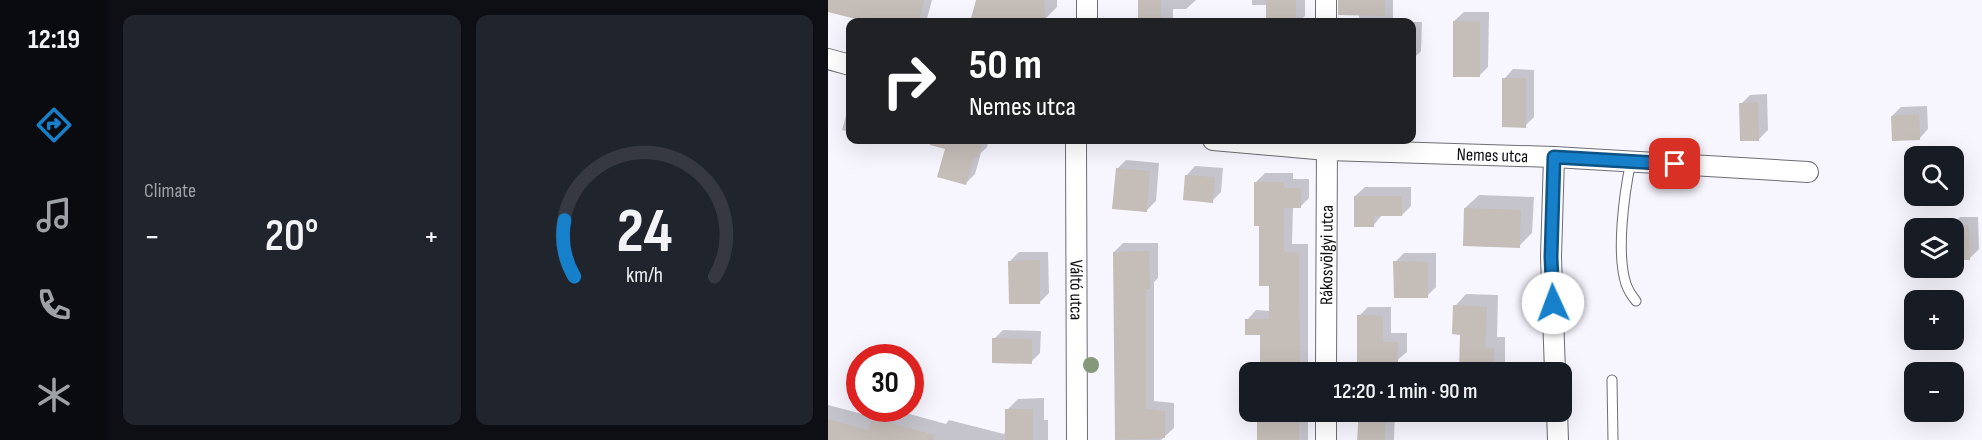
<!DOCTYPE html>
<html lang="en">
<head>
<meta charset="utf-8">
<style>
  body { margin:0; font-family:"Sofia Sans Condensed",sans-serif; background:#20242c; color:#f1f3f6; height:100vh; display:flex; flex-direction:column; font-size:22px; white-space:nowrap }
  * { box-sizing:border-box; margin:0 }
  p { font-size:20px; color:#9ea1a6 }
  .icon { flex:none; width:33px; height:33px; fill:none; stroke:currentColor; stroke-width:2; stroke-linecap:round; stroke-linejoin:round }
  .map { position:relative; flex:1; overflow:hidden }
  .details { display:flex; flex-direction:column; gap:15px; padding:15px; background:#0d0f14; width:720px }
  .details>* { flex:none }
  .banner { position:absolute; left:18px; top:18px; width:570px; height:126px; border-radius:12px; box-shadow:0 6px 24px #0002; background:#202124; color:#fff; overflow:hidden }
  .buttons { position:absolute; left:1076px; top:146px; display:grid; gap:12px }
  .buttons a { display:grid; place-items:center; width:60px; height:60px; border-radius:12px; background:#171b24; box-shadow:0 6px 24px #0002; font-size:30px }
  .speed { position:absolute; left:18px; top:344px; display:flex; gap:12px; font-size:30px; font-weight:700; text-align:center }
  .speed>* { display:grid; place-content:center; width:78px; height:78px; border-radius:50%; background:#171b24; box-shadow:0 6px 24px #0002; line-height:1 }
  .speed .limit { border:9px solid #d22; background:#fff; color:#111 }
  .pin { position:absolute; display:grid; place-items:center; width:51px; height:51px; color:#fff; margin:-26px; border-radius:12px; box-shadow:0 3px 9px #0006 }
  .me { position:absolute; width:66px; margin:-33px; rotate:358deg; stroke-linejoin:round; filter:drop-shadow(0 0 4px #0008) }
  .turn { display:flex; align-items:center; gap:21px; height:126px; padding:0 24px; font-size:27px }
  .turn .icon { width:78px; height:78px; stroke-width:2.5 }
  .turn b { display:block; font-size:42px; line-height:51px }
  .big { font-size:45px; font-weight:600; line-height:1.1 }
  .details .tile { flex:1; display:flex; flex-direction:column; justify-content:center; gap:9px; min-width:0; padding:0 21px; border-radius:12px; background:#20242c }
  .details .dial { align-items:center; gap:0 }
  .dial svg { height:156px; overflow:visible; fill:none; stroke:#363941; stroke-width:7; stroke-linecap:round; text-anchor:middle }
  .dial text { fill:#f1f3f6; stroke:none }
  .heat { display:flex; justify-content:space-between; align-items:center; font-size:33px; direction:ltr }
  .details .tiles { flex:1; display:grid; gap:15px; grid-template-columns:repeat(2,1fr) }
  .trip { position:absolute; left:411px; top:362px; width:333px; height:60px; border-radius:12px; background:#171b24; box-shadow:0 6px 24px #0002; font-weight:600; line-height:60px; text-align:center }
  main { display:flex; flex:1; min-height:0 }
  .dock { display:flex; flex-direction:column; width:108px; justify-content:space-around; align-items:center; background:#090b0e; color:#9ea1a6 }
  .dock .icon { width:42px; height:42px }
  .dock .on { color:#1680ca }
  .dock b { font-size:27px; color:#f1f3f6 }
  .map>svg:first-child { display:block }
</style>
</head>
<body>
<main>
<nav class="dock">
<b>12:19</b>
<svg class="icon on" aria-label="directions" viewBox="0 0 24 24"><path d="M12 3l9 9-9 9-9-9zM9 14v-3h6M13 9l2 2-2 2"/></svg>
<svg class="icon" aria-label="music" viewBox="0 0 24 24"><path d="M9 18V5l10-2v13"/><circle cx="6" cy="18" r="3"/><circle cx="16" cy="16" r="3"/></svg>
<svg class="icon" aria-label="phone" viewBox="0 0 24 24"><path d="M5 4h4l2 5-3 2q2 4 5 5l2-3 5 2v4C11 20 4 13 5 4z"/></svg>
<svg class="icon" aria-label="climate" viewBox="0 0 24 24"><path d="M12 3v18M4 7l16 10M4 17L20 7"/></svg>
</nav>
<section class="details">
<div class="tiles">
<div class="tile"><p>Climate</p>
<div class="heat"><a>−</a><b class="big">20°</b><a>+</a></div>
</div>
<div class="tile dial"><svg viewBox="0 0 100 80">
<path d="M14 69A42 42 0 1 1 86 69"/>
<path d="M14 69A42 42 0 0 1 9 40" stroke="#1680ca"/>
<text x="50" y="56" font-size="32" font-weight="700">24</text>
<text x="50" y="72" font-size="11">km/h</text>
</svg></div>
</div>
</section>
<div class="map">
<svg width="1154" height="440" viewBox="0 0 1154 440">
  <rect width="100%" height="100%" fill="#f7f6ff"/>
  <g fill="#0003">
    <path d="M0,0h104l-6,22h-52l-46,-12z"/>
    <path d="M150,0h79v7l-13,13h-6v2h-50z"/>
    <path d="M312,0h56l-10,9h-13v13h-33z"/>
    <path d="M424,0h53v16l-7,6h-31v-17h-15z"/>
    <path d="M524,0h41v22h29l-1,29 -9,9v-38h-53v-8z"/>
    <path d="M636,12h25l-1,55 -9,9 -25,-55z"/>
    <path d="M685,69l21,1v47l-9,9 -21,-47z"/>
    <path d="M939,94l1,36 -9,9 -18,-35 9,-9z"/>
    <path d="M22,101v31l-8,-2z"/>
    <path d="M1099,106l1,23 -9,10 -27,-23 9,-9z"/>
    <path d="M96,140h65l-2,7 -6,6 -6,21 -9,9 -19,-37z"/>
    <path d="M298,160l33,3 -3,38 -9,9 -30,-41z"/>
    <path d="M367,166l28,2 -2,24 -9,9 -26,-25z"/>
    <path d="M437,173h28v6h16v19l-9,9h-7l-1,37h16v128h-47l1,-38 -15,-14 9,-10 14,1v-27l-10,-60 -4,-42z"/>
    <path d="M537,187h46v19l-9,9h-20l-9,11 -18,-30z"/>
    <path d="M651,195l55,2 -2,36 -13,13 -54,-38z"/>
    <path d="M1132,217h18l1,32 -9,9 -17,1v-31l-2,-1z"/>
    <path d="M295,243h35v35l-4,4v119l20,2v25l-13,12h-45l-2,-188z"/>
    <path d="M191,252h29l1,41 -9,9 -30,-41z"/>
    <path d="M576,253h32v34l-9,9 -32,-34z"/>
    <path d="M638,294l32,1 -1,42h8v35h-44v-39l-6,-27z"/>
    <path d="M540,307h23v26h16v19l-11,9v11h-37v-56z"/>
    <path d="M175,330l38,1 -1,22 -9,9 -37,-23z"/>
    <path d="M216,398v22h4v20h-220v-35l46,12 9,-9h5l58,16 3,-4 55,14 3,-5v-19l11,-11z"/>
    <rect x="432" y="411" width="48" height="29"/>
    <path d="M531,411h36l-1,29h-37z"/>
  </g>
  <g fill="#c4bdb8">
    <path d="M0,0h96l-5,22h-51l-40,-10z"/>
    <path d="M148,0h68l1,21 -75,1z"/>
    <rect x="310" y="0" width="23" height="22"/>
    <rect x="438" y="0" width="30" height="22"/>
    <path d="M510,0h47v16l-47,-1z"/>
    <rect x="625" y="21" width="27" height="56"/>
    <path d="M674,78h24v50l-24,-1z"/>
    <path d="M930,102l1,39h-19l-1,-38z"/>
    <path d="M1091,114l1,26 -28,1 -1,-25z"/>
    <path d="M102,140h53l-5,18 -4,-1 -8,28 -29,-8 8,-28 -15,-4z"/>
    <path d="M288,168l34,3 -3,41 -35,-3z"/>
    <path d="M357,175l30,2 -2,26 -30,-3z"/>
    <path d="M426,182h30v6h17v20h-17v44l15,1 1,119h-40v-37h-15v-16h24v-33h-10v-60h-5z"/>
    <path d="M526,196h48v20h-28v11h-20z"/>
    <path d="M636,208l57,2 -1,38 -57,-2z"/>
    <path d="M1141,225l1,35h-17v-34z"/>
    <path d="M321,251l1,38h-4v120l19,2v27l-50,2 -2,-188z"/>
    <path d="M212,260v44h-31l-1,-43z"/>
    <path d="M565,261l35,1v36h-34z"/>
    <path d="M625,305l34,2 -2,41h9v24h-35l1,-37 -8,-1z"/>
    <path d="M529,315l26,1v26h15v21h-41z"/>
    <path d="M164,338l40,1v25l-40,-1z"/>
    <rect x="177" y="409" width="28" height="31"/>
    <rect x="429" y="411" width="42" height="29"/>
    <rect x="530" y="411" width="27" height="29"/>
    <path d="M44,418l63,17 -1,5h-106v-21l40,11z"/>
  </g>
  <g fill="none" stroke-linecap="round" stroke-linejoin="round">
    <g stroke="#6d6d74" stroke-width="11">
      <g id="lane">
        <path d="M803,161c-7,33 -15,92 -5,123 2,6 6,12 10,17"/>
        <path d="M784,380l1,60"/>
      </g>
    </g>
    <g stroke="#6d6d74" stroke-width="22">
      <g id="street">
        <path d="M498,0v22"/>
        <path d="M259,22v-22"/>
        <path d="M0,59l22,6"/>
        <path id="s1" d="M248,140l1,300"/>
        <path id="s2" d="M385,140l114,10 227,7 254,15"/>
        <path d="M726,157l-3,100 4,115"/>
        <path id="s3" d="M498,372l1,-232"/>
        <path d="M729,411l1,29"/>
        <path d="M498,440v-29"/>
      </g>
    </g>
    <use href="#lane" stroke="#fff" stroke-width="9"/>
    <use href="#street" stroke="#fff" stroke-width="20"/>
  </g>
  <circle fill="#83997a" cx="263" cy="365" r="8"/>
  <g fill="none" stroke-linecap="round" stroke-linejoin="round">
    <g stroke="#0e5383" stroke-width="15">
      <path id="route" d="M725,303l-2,-46 3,-100 121,7"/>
    </g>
    <use href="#route" stroke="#1680ca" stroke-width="10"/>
  </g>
  <g text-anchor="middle" stroke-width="5" stroke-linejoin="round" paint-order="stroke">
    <g font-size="18" fill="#0c0c0f" stroke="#fff">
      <text dy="6" stroke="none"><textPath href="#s2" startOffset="280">Nemes utca</textPath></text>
      <text dy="6" stroke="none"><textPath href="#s3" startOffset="117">Rákosvölgyi utca</textPath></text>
      <text dy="6" stroke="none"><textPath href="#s1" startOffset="150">Váltó utca</textPath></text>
    </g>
  </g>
</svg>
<div class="buttons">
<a><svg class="icon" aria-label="search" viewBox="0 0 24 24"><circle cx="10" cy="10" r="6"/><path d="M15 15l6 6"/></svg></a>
<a><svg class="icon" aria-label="layers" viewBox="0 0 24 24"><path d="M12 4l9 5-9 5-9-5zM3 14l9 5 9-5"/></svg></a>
<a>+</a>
<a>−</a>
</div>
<div class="speed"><div class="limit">30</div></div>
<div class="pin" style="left:847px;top:164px;background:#d93025"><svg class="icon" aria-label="arrive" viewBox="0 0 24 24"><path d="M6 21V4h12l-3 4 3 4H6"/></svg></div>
<svg class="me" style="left:725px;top:303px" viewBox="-20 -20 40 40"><circle r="19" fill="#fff"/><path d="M0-13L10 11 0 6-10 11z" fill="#1680ca"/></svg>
<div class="trip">12:20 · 1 min · 90 m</div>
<div class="banner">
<div class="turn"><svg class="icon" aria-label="right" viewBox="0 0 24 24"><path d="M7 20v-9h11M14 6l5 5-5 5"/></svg><div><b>50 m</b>Nemes utca</div></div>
</div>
</div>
</main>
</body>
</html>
